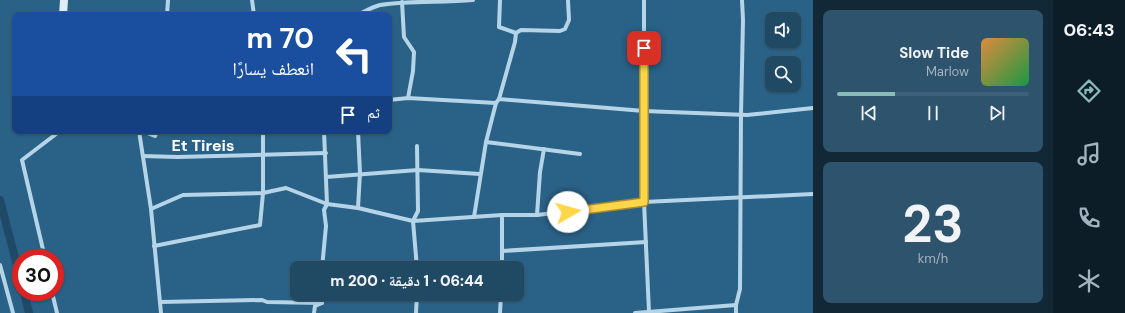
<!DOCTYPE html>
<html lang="ar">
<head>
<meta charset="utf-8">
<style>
  body { margin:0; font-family:"DM Sans","Noto Naskh Arabic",sans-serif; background:#2d536d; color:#f1f3f6; direction:rtl; height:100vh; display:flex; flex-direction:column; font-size:15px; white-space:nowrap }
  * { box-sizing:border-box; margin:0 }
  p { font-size:13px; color:#a2b2bf }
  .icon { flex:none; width:22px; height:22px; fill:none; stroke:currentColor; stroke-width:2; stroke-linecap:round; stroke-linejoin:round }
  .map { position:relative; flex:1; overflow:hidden; direction:ltr }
  .sheet { display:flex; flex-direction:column; gap:10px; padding:10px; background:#122837; width:240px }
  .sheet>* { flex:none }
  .hud { position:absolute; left:12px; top:12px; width:380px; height:122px; border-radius:8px; box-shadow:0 1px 3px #0004,0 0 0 1px #3d6178; direction:rtl; background:#1a4fa0; color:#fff; overflow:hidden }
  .fabs { position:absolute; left:765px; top:12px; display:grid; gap:8px }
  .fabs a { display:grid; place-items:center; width:36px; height:36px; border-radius:8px; background:#204964; box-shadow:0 1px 3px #0004,0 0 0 1px #3d6178; font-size:20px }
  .speed { position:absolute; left:12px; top:249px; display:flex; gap:8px; font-size:20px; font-weight:700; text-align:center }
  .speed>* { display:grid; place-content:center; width:52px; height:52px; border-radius:50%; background:#204964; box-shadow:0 1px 3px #0004,0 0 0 1px #3d6178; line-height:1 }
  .speed .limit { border:6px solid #d22; background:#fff; color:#111 }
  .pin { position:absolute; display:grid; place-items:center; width:34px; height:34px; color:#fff; margin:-17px; border-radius:8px; box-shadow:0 2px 6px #0006 }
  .me { position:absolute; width:44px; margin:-22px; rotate:83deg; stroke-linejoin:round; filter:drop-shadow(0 0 3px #0008) }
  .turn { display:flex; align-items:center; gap:14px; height:84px; padding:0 12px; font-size:18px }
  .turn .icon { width:52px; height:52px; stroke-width:2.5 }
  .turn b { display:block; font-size:28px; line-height:34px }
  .then { display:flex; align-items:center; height:38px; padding:0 12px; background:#0003; gap:8px; font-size:15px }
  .sheet .card { flex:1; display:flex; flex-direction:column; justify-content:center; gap:6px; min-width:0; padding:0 14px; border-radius:8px; background:#2d536d }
  .sheet .dial { align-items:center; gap:0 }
  .dial b { font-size:52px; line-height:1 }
  .song { display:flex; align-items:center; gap:12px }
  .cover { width:48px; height:48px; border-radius:6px; background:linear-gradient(135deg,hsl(30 70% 55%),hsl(140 70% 35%)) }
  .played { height:4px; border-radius:2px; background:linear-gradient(90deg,#8bbbb9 30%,#3d6178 30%) }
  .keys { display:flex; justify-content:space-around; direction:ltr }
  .trip { position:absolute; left:290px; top:261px; width:234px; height:40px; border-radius:8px; background:#204964; box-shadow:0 1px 3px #0004,0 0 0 1px #3d6178; font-weight:800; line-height:40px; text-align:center; direction:rtl }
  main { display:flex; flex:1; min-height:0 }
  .tabs { display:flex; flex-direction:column; width:72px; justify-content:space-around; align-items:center; background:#0d1d28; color:#a2b2bf }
  .tabs .icon { width:28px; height:28px }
  .tabs .on { color:#8bbbb9 }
  .tabs b { font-size:18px; color:#f1f3f6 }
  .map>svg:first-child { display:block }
</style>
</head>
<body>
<main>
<nav class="tabs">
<b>06:43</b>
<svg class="icon on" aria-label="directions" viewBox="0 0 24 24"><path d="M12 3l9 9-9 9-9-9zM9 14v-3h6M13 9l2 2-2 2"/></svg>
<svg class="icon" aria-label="music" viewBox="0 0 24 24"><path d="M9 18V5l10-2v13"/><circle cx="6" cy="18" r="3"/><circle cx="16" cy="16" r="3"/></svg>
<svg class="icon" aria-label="phone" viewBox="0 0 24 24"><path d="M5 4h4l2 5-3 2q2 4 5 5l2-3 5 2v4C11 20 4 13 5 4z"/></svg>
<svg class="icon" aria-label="climate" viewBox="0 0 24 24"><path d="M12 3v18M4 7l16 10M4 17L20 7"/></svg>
</nav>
<section class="sheet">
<div class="card">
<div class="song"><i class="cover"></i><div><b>Slow Tide</b><p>Marlow</p></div></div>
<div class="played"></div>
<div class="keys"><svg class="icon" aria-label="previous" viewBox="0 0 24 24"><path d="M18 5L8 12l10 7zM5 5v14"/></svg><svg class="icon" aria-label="pause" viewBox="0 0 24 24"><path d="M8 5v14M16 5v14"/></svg><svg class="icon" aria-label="next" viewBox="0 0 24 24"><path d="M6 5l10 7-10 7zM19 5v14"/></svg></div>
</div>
<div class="card dial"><b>23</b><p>km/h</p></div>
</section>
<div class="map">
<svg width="813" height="313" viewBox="0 0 813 313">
  <rect width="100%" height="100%" fill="#2a6186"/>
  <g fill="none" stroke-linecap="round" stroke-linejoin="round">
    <g stroke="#1e4967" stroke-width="8">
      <path d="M0,200l21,81"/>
      <path d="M24,292l5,21"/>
    </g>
    <g stroke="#b6d4e7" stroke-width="4">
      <path d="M252,0l2,15"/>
      <path d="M500,0l-1,27 17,6 5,-3 39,1 5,-2 4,-9 -1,-20"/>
      <path d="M644,0v202l5,110"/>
      <path d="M402,2l2,35 10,15 -1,19 -5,27"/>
      <path d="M167,15l1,-15"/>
      <path d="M357,15c7,-3 15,-8 23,-10 30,-5 63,-2 93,-5"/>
      <path d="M499,99l16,-57 1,-9"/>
      <path d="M389,100l19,-2 88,5 3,-4 145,12 103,4 66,-7"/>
      <path d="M139,131l12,78"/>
      <path d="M142,131l13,5 2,-5"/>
      <path d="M358,131l2,42 -2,35"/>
      <path d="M486,142l94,12"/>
      <path d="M143,156l34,1 149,-4"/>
      <path d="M326,177l92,-7 62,4"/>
      <path d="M537,215l3,-43 4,-23"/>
      <path d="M474,217l12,-75 10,-39"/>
      <path d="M154,246l106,-21 3,-32v-62"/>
      <path d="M502,251l144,-9"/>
      <path d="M45,258l-23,-98 38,-29"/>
      <path d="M0,265l13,48"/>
      <path d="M322,268l4,-42 -2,-16 3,-6 -3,-73"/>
      <path d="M417,268l-4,-47 5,-10 -1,-65"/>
      <path d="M502,268v-53"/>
      <path d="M52,292l5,21"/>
      <path d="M160,302l102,-2 5,2 55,1"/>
      <path d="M161,313l-10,-104 32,-14 80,-2 23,-5 41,16 31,4 55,13 89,-6h35l107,-13 169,-8"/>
      <path d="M314,313l1,-7 7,-3v-9"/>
      <path d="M416,313l1,-19"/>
      <path d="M500,313l1,-19"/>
      <path d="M635,313l101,-8"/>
      <path d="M736,313v-8l4,-16 1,-175 2,-94 -1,-20"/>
    </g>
    <path stroke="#dfedf7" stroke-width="8" d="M63,15l1,-15"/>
  </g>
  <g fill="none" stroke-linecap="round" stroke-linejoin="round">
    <g stroke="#a68a30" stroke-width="10">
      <path id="route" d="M568,212l76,-10v-154"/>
    </g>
    <use href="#route" stroke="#ffd54a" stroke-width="7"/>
  </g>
  <g text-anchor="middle" stroke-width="4" stroke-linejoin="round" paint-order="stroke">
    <g font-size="16" font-weight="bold" fill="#fff" stroke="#2a6186">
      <text x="203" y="151">Et Tireis</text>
    </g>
  </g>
</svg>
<div class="fabs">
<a><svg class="icon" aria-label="sound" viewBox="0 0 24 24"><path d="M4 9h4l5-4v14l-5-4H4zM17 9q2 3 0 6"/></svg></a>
<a><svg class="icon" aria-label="search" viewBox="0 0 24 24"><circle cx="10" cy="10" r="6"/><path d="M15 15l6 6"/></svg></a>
</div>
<div class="speed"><div class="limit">30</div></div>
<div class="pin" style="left:644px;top:48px;background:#d93025"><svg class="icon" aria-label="arrive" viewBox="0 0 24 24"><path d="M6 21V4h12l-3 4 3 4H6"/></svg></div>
<svg class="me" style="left:568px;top:212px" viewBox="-20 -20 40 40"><circle r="19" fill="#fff"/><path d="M0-13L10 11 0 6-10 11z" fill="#ffd54a"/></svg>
<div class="trip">06:44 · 1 دقيقة · 200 m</div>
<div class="hud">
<div class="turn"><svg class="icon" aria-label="left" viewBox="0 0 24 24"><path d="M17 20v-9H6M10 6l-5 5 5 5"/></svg><div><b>70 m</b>انعطف يسارًا</div></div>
<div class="then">ثم<svg class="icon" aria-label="arrive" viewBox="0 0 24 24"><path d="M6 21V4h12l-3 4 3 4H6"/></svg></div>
</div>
</div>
</main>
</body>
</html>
